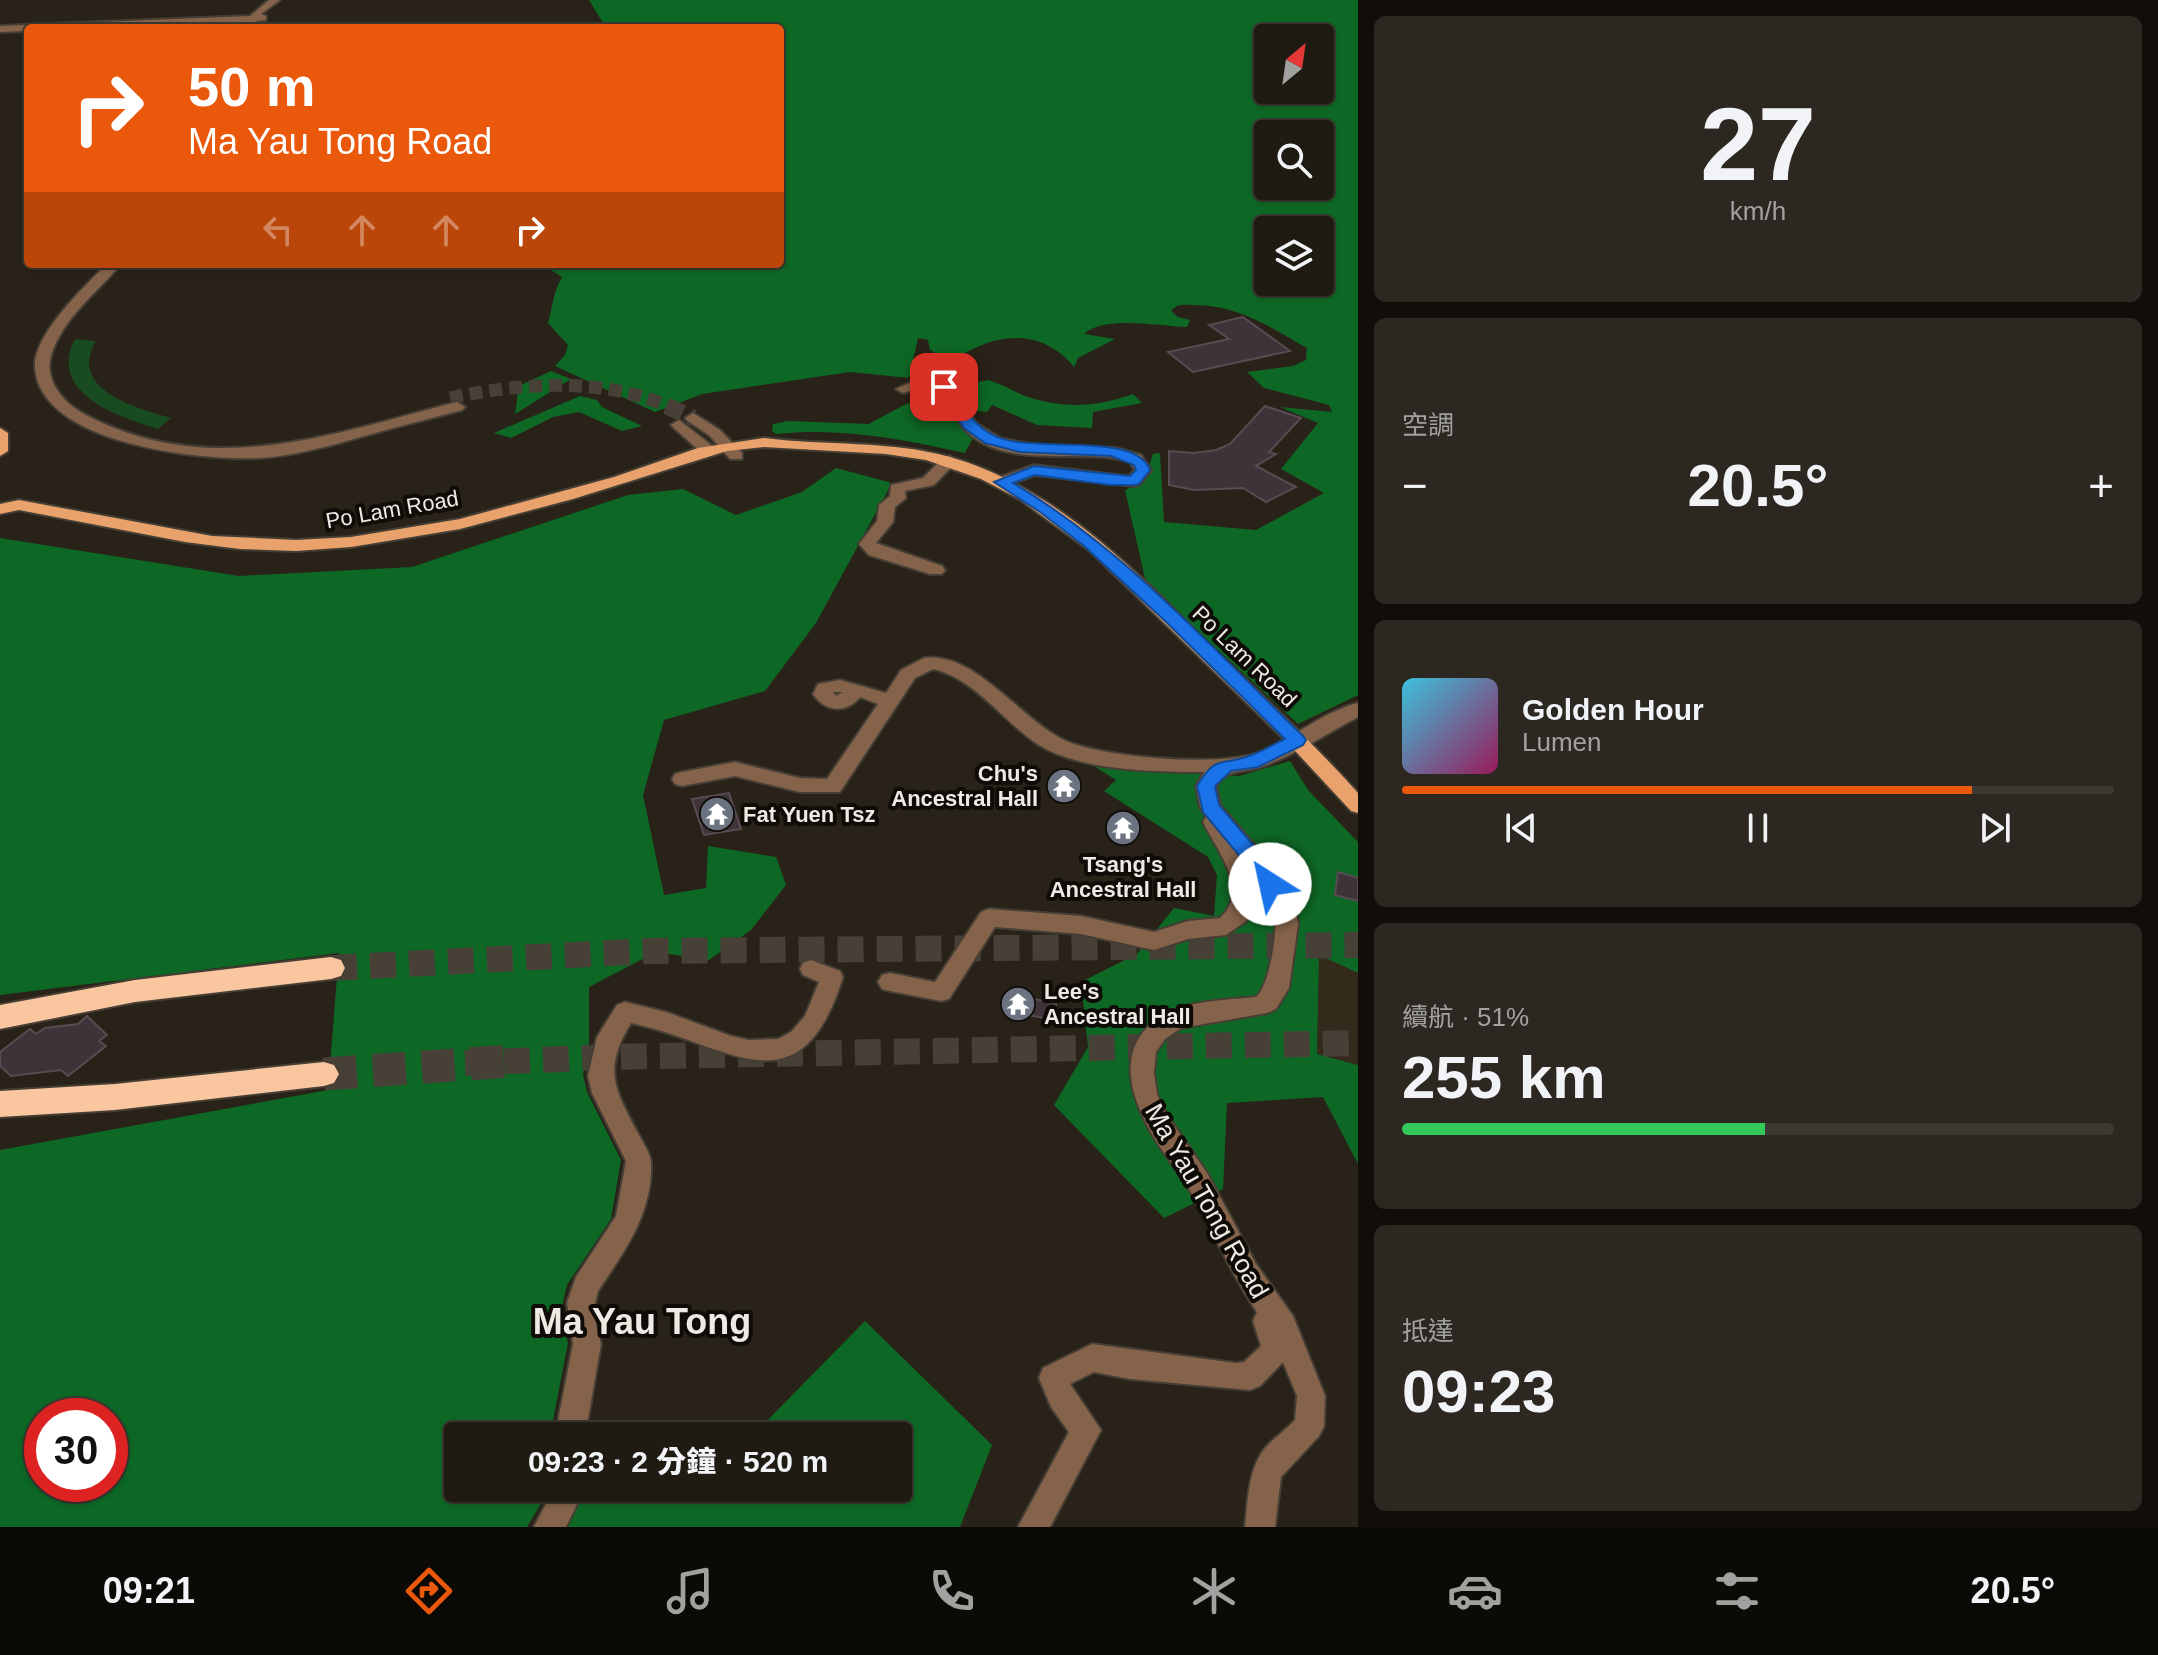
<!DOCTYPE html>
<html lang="zh-TW">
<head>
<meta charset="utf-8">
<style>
  body { margin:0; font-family:Arial,"Noto Sans TC",sans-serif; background:#2c2720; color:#f1f3f6; height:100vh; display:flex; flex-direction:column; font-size:30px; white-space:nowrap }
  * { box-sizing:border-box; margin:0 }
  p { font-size:26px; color:#a1a19f }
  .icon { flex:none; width:44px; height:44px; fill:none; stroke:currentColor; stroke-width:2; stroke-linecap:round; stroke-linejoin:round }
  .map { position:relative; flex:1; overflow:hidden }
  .panel { display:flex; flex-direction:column; gap:16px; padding:16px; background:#110e0a; width:800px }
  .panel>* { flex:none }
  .guide { position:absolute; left:24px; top:24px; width:760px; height:244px; border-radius:8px; box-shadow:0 2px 6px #0004,0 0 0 2px #3c3832; background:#ea580c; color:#fff; overflow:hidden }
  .needle { width:52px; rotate:29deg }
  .fabs { position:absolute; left:1254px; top:24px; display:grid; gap:16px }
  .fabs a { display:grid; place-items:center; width:80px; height:80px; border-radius:8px; background:#1f1a12; box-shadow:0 2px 6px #0004,0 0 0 2px #3c3832; font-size:40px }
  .speed { position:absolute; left:24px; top:1398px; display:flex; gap:16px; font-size:40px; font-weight:700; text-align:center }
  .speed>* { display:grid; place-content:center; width:104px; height:104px; border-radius:50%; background:#1f1a12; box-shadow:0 2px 6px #0004,0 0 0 2px #3c3832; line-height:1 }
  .speed .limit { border:12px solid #d22; background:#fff; color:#111 }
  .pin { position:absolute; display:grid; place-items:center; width:68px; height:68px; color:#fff; margin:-34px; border-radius:16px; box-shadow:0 4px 12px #0006 }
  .me { position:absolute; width:88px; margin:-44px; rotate:325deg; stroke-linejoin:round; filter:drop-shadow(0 0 6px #0008) }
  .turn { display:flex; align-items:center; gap:28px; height:168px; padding:0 32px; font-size:36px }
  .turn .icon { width:104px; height:104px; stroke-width:2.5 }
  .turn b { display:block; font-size:56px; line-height:68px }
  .lanes { display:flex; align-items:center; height:76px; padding:0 32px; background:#0003; justify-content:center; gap:40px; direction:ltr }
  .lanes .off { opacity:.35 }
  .big { font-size:60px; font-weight:800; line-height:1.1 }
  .panel .widget { flex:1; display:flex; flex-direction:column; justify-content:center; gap:12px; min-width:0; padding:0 28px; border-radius:12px; background:#2c2720 }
  .panel .dial { align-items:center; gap:0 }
  .dial b { font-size:104px; line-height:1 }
  .song { display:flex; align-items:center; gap:24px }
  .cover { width:96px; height:96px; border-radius:12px; background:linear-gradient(135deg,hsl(190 70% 55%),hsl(330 70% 35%)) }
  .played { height:8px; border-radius:4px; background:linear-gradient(90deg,#ea580c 80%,#3c3832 80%) }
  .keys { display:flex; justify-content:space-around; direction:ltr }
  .heat { display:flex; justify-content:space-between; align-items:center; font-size:44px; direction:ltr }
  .charge { height:12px; border-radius:6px; background:linear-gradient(90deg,#34c759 51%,#3c3832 0) }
  .trip { position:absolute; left:444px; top:1422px; width:468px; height:80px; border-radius:8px; background:#1f1a12; box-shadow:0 2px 6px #0004,0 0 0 2px #3c3832; font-weight:800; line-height:80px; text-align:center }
  .tabs { display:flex; height:128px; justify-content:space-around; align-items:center; background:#0c0a07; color:#a1a19f }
  .tabs .icon { width:56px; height:56px }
  .tabs .active { color:#ea580c }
  .tabs b { font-size:36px; color:#f1f3f6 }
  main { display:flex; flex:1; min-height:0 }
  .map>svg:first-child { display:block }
</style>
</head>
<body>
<main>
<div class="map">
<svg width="1358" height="1527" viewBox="0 0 1358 1527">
  <rect width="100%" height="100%" fill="#292218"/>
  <path fill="#342a1b" d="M1319,955l39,18v92l-41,-11z"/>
  <path fill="#194b21" d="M75,339l21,2c-29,49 41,67 75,77l-13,11c-41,-12 -111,-37 -83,-90z"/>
  <g fill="#0e6825" fill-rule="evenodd">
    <path d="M589,0h769v695l-60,29 -152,-141 -21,-93 19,-8 9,-28 7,-1 4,69 92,8 68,-37 -43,-24 37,-46 -38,-16 52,5 -3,-7 -65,-17 -17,-16 46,-6 13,-6 1,-12c-37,-21 -69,-43 -113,-43 -10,0 -16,-2 -23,6l7,6 12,3 -3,7c-26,-1 -84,-12 -103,7l31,5 -37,19 -4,9c-27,-33 -64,-36 -101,-18 -8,4 -15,6 -21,13l-22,-12 -2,-10 -10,-2 -9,40 -59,-6 -148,22 -47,18 -100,-46 10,-11 3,-10 -20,-22c5,-17 5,-31 14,-46l-21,-13h239v-236h-174zM1268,38h52v52h-52zM1268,134h52v52h-52zM1268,230h52v52h-52z"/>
    <path d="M551,371l20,8 -56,35 4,-28z"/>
    <path d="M988,380c14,4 26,12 40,17 37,12 69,10 105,-3l9,9 -49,9 -1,16 -55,-3 -45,-20 -5,7 -18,-2 -1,-21 7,-6z"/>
    <path d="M580,396l17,4 5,7 40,19 -20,5 -43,-19 -26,5 -42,21 -17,-5z"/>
    <path d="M944,397l29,41 -8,15c-63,-14 -124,-26 -189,-19l-4,-3 1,-7 15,-3 81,3 37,-20z"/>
    <path d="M836,468l56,15 -76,140 -51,68 -101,29 -21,75 21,100 42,-7 2,-42 68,11 10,28 -35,45 -42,30 -53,-8 -67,35v56l-6,32 4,17 34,68 -10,59 -44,66 -4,17v21l5,20 -18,93h-92v52h87l1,7 -19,32h-527v-377l328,-60 11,-137 -339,42v-457l239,38 173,-9 216,-72 55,-6 53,26 66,-23zM42,1416h68v68h-68z"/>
    <path d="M1290,761l18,29 50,52v36l-20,-6 -3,23 23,6v72l-39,-18 -2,99 41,11v99l-35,-67 -96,6 -4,86 -59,29 -110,-113 34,-58 -7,-65 56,-28 37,-46 40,8 3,-41 -9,-18 -104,-66 12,-11 -27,-17 12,4 138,9z"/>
    <path d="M865,1321l127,124 -32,82h-396l21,-39h313v-52h-146z"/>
  </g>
  <g fill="#3f333a" stroke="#584b52" stroke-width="2">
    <path d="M1243,317l47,34 -97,21 -25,-20 61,-13 -20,-14z"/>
    <path d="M1265,406l36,12 -32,34 7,2 -20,12 40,21 -30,15 -23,-14 -49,2 -25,-5v-34l25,2 22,-3 14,-6z"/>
    <path d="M729,793l12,36 -37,6 -12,-36z"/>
    <path d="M1338,872l20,6v23l-23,-6z"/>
    <path d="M1012,995l44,8v17l-46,-8z"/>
    <path d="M87,1016l20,19 -8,6 7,5 -38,30 -7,-6 -50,6 -11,-10v-14l30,-23 6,5 9,-6 33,-4z"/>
  </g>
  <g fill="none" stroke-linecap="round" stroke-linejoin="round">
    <path stroke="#474036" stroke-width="13" stroke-dasharray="13 7" stroke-linecap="butt" d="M450,398c73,-15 152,-22 222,10"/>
    <path stroke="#474036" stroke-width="17" stroke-dasharray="17 8" stroke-linecap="butt" d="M667,406l26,12"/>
    <g stroke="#474036" stroke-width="26" stroke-dasharray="26 13" stroke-linecap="butt">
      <path d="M331,968l316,-17 711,-6"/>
      <path d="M465,1063l144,-6 749,-14"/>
    </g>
    <path stroke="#474036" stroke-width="33" stroke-dasharray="33 16" stroke-linecap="butt" d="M324,1074l186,-13"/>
    <g stroke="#453e34" stroke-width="4">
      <g id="minor">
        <path d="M269,0h11l-19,14 5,2v4l-9,1 -6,6 -5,-3 1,-2 -219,6v3l-28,1v-6l250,-10z"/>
        <path d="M107,264h14c-24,29 -59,54 -70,92 -7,25 13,47 33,58 126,67 247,20 373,-12l8,5 -3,3c-25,7 -51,13 -76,20 -41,11 -82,25 -125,28 -57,3 -222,-13 -226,-91 -2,-32 50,-81 72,-103z"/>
        <path d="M916,380l33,4 28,40 23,14 34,7 82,3 25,7 10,15 -11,14 -6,2 -99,-11 -28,10h-12v-6l39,-14 90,11h5l6,-6 -6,-9c-49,-13 -121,9 -162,-29 -12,-12 -16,-29 -27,-41l-23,-2 -14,4 -7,-4z"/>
        <path d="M693,413l27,17 22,23v6h-12l-20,-23 -22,-15 -3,-3z"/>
        <path d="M679,420l36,28v6h-12l-29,-26 -3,-3z"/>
        <path d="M949,456l8,5 -23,24 -29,6 1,7 -11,9 -2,15 -17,21 66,23 3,4 -3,4h-12l-61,-19 -10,-11 18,-23 2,-16 11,-9 1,-11 32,-7 20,-20z"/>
        <path d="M924,658c55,-7 101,70 150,86 42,14 152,24 192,6 30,-15 60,-39 92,-47v14c-32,17 -63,38 -97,50 -18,6 -34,1 -45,19l4,19 48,56 28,51 2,12 -9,64 -13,21 -9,4 -86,15 -16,11 -9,13 -2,20 3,22 8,18 42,61 49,91 37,52 32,80 -1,30 -5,10 -38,41 -6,50h-30c3,-27 3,-59 21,-80 9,-10 20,-17 29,-27l2,-24 -14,-34 -23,24 -10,4 -120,-11 -36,-7 -24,12 31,46 -51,97h-32l51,-95 -18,-25 -12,-29 4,-10 49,-24 144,19 8,-1 17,-16 -8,-25 4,-9c-27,-39 -44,-82 -68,-123 -13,-22 -32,-42 -43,-66 -28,-54 -20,-101 44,-118 21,-5 45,-6 66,-8 13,-10 23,-68 18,-84 -5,-16 -18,-36 -28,-49l10,20 -1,17 -9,20 -20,14 -38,4 -34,11 -73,-16 -86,-7 -46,72 -8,2 -51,-10 -8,-2 -4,-7 4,-7 8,-2 45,9 46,-70 8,-3 92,7 73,16 34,-11 32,-3c31,-28 -3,-67 -17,-96l3,-6 -6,-9 -4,-21 8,-14c-48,0 -123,-1 -165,-27 -35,-22 -64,-67 -106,-76l-18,9 -75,114h-40l-65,-16 -53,10 -7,-2 -3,-5 3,-5 7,-2 53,-10 65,16 27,1 51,-75 -18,-7c-14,17 -35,15 -47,-3l5,-10 22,-4 46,13 15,-23zM833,692h10l-7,4z"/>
        <path d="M811,960l29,11 3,6c-44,140 -115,66 -212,46 -29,47 -16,67 8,112 4,8 12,19 12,28 2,50 -27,89 -53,128l-3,12 1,21 5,20 -16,92h-30l18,-92 -6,-41 9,-26 40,-61 10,-55 -34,-68 -4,-17 9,-39 20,-32 8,-3 41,10 65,24 18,4 29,-1 13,-7 14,-16 14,-34 -16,-7 -3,-6 3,-6z"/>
        <path d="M550,1488h30l1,8 -15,31h-32l17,-33z"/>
      </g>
    </g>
    <g stroke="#453e34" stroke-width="4">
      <g id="major">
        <path d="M0,428l8,5v18l-8,5z"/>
        <path d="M764,438c62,8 125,2 186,19 112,32 195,124 275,203 45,43 91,86 133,133v20l-7,-2 -66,-71 -195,-189 -71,-52 -38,-20 -55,-19 -40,-6 -122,-7 -37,4 -154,48 -113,30 -109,18 -55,4 -56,-2 -55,-7 -166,-32 -19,4v-10l19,-4 193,36 84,4 55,-3 109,-18 154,-42 84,-29z"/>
      </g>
    </g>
    <g stroke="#453e34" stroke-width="4">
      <g id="highway">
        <path d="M331,957l10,3 4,8 -4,8 -10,3 -196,23 -135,27v-24l135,-25z"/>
        <path d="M324,1062l10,3 5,9 -5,9 -10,3 -209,24 -115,7v-26l115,-7z"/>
      </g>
    </g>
    <use href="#minor" fill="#85634a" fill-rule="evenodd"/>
    <use href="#major" fill="#e9a26c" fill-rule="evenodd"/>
    <use href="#highway" fill="#f9c69f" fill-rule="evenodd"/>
  </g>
  <path fill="#1a73e8" stroke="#114b97" stroke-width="2" d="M939,385h10c13,19 22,39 44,50 35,20 143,-5 157,35l-11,14 -5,1h-24l-75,-10 -22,8c110,65 199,165 290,253l3,4 -3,5 -45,22 -27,4 -16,15 4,19 48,56 13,23 -3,5h-14l-10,-17 -50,-60 -6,-26c19,-32 24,-20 52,-30 13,-4 24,-12 36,-17l-121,-119 -81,-75 -43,-33 -46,-30 40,-16 96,10 6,-6 -2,-5 -23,-9 -91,-4 -35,-9 -21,-15 -27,-41z"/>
  <defs>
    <g id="temple-disc" transform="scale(1.8)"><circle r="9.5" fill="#6b7280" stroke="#0f0c08"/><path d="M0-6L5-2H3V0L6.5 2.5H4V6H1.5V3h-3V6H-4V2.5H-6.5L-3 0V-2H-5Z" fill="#fff"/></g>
  </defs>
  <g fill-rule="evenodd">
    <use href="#temple-disc" x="1064" y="786"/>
    <use href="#temple-disc" x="717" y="814"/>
    <use href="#temple-disc" x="1123" y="828"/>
    <use href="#temple-disc" x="1018" y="1004"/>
  </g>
  <g text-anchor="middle" stroke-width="8" stroke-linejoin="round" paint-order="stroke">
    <g font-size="22" fill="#eeeae3" stroke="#0f0c08">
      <text transform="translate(392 509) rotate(-10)" y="8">Po Lam Road</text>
      <text transform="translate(1245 656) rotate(44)" y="8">Po Lam Road</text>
    </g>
    <g font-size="22" font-weight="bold" fill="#eeeae3" stroke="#0f0c08" text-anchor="start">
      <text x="1038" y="781" text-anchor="end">Chu's<tspan x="1038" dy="25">Ancestral Hall</tspan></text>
      <text x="743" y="822">Fat Yuen Tsz</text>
      <text x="1123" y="872" text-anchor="middle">Tsang's<tspan x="1123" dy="25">Ancestral Hall</tspan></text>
      <text x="1044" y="999">Lee's<tspan x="1044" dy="25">Ancestral Hall</tspan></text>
    </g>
    <g font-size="26" fill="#eeeae3" stroke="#0f0c08">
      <text transform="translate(1207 1201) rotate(60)" y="9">Ma Yau Tong Road</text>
    </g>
    <g font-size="36" font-weight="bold" fill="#eeeae3" stroke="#0f0c08">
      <text x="642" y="1334">Ma Yau Tong</text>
    </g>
  </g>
</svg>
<div class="fabs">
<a><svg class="needle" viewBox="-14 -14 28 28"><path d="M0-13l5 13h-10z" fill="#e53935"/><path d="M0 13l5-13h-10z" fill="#a1a19f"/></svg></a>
<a><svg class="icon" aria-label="search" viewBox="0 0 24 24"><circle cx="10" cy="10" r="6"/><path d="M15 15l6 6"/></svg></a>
<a><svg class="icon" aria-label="layers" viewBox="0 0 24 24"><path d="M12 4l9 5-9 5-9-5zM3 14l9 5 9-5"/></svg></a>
</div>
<div class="speed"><div class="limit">30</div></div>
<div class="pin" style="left:944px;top:387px;background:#d93025"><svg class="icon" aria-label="arrive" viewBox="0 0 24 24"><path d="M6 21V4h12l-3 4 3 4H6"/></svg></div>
<svg class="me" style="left:1270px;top:884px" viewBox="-20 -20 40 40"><circle r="19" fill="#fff"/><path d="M0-13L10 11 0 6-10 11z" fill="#1a73e8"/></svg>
<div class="trip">09:23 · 2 分鐘 · 520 m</div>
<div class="guide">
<div class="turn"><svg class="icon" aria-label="right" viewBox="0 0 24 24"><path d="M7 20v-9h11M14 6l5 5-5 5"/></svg><div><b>50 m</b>Ma Yau Tong Road</div></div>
<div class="lanes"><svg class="icon off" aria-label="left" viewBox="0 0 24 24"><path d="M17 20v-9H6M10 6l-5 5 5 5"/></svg><svg class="icon off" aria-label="ahead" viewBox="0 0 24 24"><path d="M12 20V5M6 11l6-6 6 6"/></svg><svg class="icon off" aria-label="ahead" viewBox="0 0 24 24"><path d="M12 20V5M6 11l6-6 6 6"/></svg><svg class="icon" aria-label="right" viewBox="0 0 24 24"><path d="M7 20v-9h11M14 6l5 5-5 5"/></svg></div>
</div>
</div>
<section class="panel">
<div class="widget dial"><b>27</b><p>km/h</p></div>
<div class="widget"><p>空調</p>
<div class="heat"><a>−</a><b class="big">20.5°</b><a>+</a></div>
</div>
<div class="widget">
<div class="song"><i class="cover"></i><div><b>Golden Hour</b><p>Lumen</p></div></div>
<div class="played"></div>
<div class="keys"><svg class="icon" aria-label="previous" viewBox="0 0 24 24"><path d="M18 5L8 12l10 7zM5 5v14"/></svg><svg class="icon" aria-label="pause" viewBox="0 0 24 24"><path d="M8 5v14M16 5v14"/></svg><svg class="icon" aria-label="next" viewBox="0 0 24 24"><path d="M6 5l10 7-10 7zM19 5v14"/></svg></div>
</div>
<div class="widget"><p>續航 · 51%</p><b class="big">255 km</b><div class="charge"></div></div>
<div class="widget"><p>抵達</p><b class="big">09:23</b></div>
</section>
</main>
<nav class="tabs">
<b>09:21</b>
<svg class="icon active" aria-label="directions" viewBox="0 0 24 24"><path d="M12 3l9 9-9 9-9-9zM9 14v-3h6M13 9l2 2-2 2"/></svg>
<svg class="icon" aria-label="music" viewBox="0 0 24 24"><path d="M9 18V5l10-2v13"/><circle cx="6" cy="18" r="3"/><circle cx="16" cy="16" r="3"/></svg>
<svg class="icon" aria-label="phone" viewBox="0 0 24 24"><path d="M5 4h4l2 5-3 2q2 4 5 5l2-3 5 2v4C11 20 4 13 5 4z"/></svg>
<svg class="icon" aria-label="climate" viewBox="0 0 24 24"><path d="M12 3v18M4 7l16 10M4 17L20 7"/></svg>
<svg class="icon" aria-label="car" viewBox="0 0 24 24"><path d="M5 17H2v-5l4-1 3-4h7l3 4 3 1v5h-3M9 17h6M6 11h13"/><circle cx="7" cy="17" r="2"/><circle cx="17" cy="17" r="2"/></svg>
<svg class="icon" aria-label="filters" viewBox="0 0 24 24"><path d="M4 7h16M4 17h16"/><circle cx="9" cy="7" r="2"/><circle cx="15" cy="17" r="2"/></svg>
<b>20.5°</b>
</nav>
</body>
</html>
